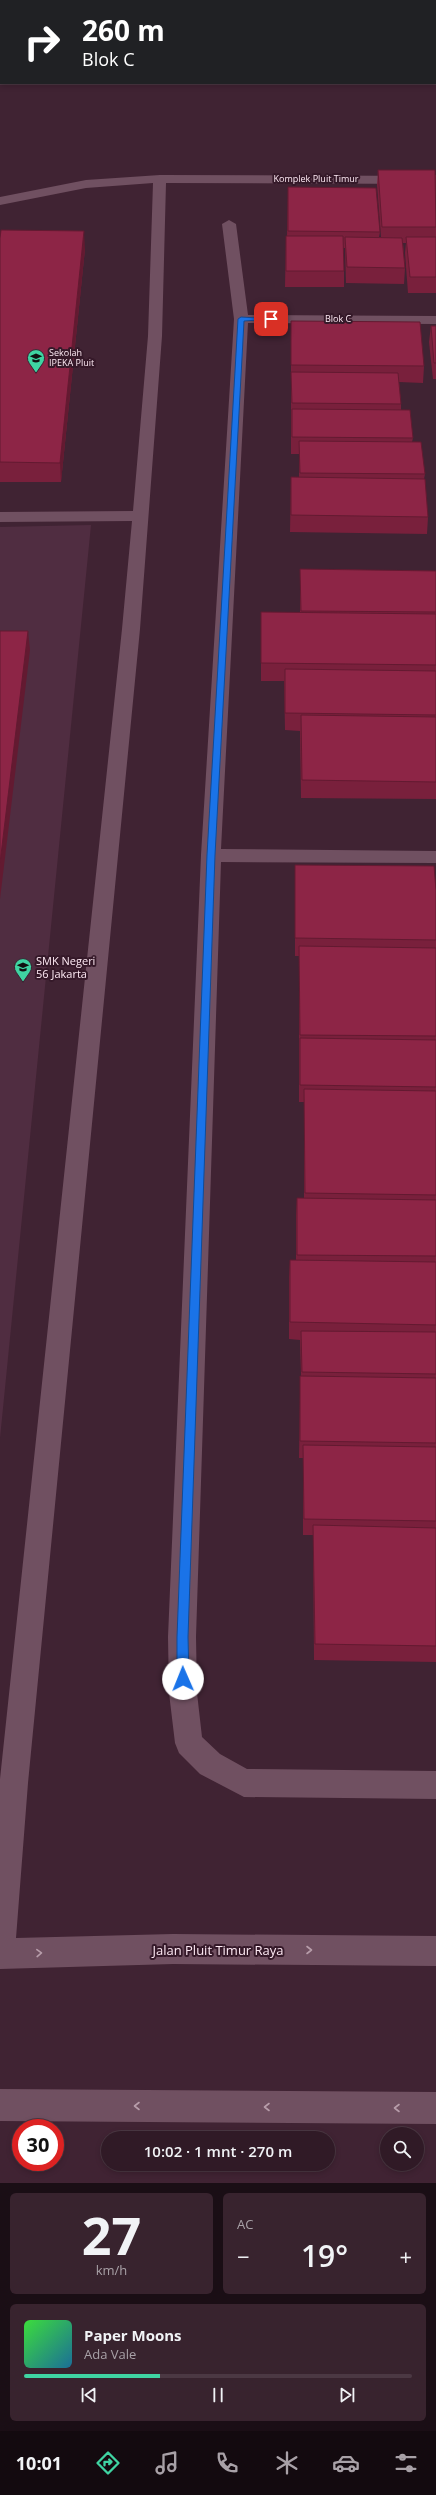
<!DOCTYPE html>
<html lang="id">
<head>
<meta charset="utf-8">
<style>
  body { margin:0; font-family:"Open Sans",sans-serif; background:#38232e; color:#f1f3f6; height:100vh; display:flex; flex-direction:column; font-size:15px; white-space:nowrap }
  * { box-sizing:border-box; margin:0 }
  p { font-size:13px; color:#a8a1a7 }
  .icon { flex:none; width:22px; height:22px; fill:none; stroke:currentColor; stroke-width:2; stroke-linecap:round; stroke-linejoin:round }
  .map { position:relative; height:2183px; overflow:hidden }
  .side { display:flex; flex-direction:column; gap:10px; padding:10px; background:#1a0e15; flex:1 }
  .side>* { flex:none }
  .hud { position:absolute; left:0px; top:0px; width:436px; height:84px; box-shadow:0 2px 6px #0003,0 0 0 1px #4b3843; background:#202124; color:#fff; overflow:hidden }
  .fabs { position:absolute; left:380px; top:2127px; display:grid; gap:8px }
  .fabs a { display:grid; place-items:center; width:44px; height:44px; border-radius:50%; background:#301a26; box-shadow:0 2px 6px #0003,0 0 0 1px #4b3843; font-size:20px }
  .speed { position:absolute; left:12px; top:2119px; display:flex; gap:8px; font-size:20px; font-weight:700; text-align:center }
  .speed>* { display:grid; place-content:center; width:52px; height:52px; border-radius:50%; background:#301a26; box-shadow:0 2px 6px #0003,0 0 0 1px #4b3843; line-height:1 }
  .speed .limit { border:6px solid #d22; background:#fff; color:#111 }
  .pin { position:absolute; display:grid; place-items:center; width:34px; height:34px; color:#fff; margin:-17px; border-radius:8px; box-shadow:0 2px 6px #0006 }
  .me { position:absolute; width:44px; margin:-22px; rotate:359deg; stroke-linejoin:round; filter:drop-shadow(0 0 3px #0008) }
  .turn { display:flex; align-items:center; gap:14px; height:84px; padding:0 16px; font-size:18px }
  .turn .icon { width:52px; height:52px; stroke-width:2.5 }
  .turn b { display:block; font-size:28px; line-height:34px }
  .big { font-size:30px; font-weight:600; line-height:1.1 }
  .side .tile { flex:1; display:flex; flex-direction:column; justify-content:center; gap:6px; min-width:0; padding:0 14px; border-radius:6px; background:#38232e }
  .side .dial { align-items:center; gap:0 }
  .dial b { font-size:52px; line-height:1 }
  .song { display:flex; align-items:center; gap:12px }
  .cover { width:48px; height:48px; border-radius:6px; background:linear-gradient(135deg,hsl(120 70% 55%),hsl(200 70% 35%)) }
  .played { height:4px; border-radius:2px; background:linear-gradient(90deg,#3fd4a2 35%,#4b3843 35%) }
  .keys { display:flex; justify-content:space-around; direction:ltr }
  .heat { display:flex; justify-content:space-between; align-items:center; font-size:22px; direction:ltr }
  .side .tiles { flex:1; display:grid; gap:10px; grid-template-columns:1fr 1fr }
  .tile:last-child { grid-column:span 2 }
  .trip { position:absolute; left:101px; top:2131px; width:234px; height:40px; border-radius:20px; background:#301a26; box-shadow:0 2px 6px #0003,0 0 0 1px #4b3843; font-weight:600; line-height:40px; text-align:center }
  .tab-bar { display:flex; height:64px; justify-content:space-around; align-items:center; background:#130a0f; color:#a8a1a7 }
  .tab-bar .icon { width:28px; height:28px }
  .tab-bar .active { color:#3fd4a2 }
  .tab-bar b { font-size:18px; color:#f1f3f6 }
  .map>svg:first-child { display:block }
</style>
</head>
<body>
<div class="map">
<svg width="436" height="2183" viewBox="0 0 436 2183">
  <rect width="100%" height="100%" fill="#402333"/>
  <path fill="#502d41" d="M91,525l-91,913v-911z"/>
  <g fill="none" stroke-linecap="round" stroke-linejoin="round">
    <g fill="#705061" fill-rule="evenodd">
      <path d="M160,175l276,1v8l-270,-1 -4,153 -22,293 -112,1154 -12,155 157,-4 263,2v30l-263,-2 -173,5v-190l122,-1150 10,-108 -132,1v-10l133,-1 15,-175 5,-153 -67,5 -86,17v-8l86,-17z"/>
      <path d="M229,220l7,4 12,91 188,1v8l-188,-1 -27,526 215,2v12l-215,-1 -25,775 1,56 5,44 18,17 27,15 189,2v28l-192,-2 -44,-23 -21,-21 -4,-10 -6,-50 -1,-56 33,-782 33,-536 -12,-95z"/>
      <path d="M0,2089l436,3v32l-436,-3z"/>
    </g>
  </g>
  <g fill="#79203c">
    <path d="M378,170l58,5v118h-28l-3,-40 1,-10h-3l2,25 -1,16 -58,-1 -1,-35h-2l1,23v16h-59l1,-51h1l1,-49 92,45 -1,5h2l-4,-52z"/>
    <path d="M0,238l85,11 -24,233h-61z"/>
    <path d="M291,321l133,45 -1,17 -24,-1 2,22v6l12,28 -1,4 13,32 -1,5 4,38 -1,17 -137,-2 1,-55 8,1v-24h-8z"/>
    <path d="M431,326h5v53h-3l-4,-37z"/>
    <path d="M300,569l136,2v228l-135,-1 -1,-67 -15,-1 -1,-49h-23v-69l39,1z"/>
    <path d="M295,865l141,25v772l-122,-2 -1,-125h-10v-77h-4l1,-65 1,-17 -1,-36 -11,-1v-62l1,-17h6v-45l1,-17h7v-96h-5v-146h-4z"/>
  </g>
  <g fill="#631a31">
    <path d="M84,231l1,18 -24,233 -1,-19z"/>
    <path d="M28,631l2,19 -30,249v-36z"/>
  </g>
  <g fill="#8d2546" stroke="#631a31">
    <path d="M378,170h57l1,57h-54z"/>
    <path d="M288,187l88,1 4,44 -92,-1z"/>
    <path d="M1,230l83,1 -24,232 -60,-1v-224z"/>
    <path d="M286,236h57l1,35h-58z"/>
    <path d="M345,237l57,1 3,30 -58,-1z"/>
    <path d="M406,237h30v40h-26z"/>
    <path d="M291,321l129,1 4,44 -133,-1z"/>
    <path d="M431,326h5v37h-2z"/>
    <path d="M291,372l107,1 3,31 -109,-1z"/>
    <path d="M292,409l118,1 3,28 -121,-1z"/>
    <path d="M299,441l122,1 4,32 -125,-1z"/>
    <path d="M291,477l134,2 3,38 -137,-2z"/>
    <path d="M300,569l136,2v41l-135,-1z"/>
    <path d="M261,612l175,2v51l-175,-2z"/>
    <path d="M0,631h28l-28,232z"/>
    <path d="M285,669l151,2v44l-151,-2z"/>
    <path d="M301,715l135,2v65l-134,-2z"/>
    <path d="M295,865l139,1 2,24v50l-141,-2z"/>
    <path d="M299,946l137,2v88l-136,-1z"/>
    <path d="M300,1038l136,2v47l-136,-2z"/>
    <path d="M304,1089l132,2v104l-131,-2z"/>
    <path d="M297,1198l139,2v56l-139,-1z"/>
    <path d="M290,1260l146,2v63l-146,-3z"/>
    <path d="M301,1331l135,1v42l-134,-2z"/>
    <path d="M300,1376l136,2v65l-136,-2z"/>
    <path d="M303,1445l133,2v74l-132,-2z"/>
    <path d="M313,1525l123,3v118l-121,-2z"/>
  </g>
  <defs><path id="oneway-chevron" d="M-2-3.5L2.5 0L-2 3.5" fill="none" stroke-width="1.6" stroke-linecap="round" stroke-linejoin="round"/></defs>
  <g stroke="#b79daa">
    <use href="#oneway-chevron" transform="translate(309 1950)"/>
    <use href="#oneway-chevron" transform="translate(39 1953) rotate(-2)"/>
    <use href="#oneway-chevron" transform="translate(137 2106) rotate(-180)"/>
    <use href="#oneway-chevron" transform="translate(267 2107) rotate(-180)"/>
    <use href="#oneway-chevron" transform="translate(397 2108) rotate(-180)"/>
  </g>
  <path fill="#1a73e8" stroke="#114b97" d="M241,317l33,2 -30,2 -29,534 -27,782 1,42 -6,5 -6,-5v-42l30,-782 31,-536z"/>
  <defs>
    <g id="university-pin" transform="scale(0.9)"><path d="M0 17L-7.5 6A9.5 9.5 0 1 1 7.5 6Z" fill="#3fd4a2" stroke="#351929"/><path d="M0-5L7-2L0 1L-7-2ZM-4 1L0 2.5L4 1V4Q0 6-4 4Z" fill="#111"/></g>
    <g id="school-pin" transform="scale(0.9)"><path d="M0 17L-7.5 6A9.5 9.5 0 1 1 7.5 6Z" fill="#3fd4a2" stroke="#351929"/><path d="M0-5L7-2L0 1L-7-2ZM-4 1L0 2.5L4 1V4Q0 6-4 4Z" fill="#111"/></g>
  </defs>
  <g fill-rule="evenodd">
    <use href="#university-pin" x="36" y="358"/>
    <use href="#school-pin" x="23" y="967"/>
  </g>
  <g text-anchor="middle" stroke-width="4" stroke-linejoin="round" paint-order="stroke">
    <g font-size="9" fill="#feeaf4" stroke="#351929">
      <text x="316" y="182">Komplek Pluit Timur</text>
      <text x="338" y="322">Blok C</text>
    </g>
    <g font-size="9" fill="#feeaf4" stroke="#351929" text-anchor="start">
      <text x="49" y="356">Sekolah<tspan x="49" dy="10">IPEKA Pluit</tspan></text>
    </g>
    <g font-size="11" fill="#feeaf4" stroke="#351929" text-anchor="start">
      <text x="36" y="965">SMK Negeri<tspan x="36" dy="13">56 Jakarta</tspan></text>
    </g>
    <g font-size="13" fill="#feeaf4" stroke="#351929">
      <text x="218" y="1955">Jalan Pluit Timur Raya</text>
    </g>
  </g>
</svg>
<div class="fabs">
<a><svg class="icon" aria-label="search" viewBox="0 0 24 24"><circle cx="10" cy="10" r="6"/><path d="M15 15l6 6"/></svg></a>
</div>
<div class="speed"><div class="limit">30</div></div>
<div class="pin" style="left:271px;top:319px;background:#d93025"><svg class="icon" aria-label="arrive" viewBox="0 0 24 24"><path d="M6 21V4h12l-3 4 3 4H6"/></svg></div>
<svg class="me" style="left:183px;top:1679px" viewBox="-20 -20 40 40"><circle r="19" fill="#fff"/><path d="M0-13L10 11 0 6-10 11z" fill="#1a73e8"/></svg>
<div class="trip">10:02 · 1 mnt · 270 m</div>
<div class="hud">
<div class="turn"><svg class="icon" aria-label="right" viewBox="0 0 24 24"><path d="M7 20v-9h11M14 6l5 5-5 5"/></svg><div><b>260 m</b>Blok C</div></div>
</div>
</div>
<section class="side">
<div class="tiles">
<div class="tile dial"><b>27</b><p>km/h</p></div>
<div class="tile"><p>AC</p>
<div class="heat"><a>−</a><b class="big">19°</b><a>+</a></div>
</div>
<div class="tile">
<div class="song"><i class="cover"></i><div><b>Paper Moons</b><p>Ada Vale</p></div></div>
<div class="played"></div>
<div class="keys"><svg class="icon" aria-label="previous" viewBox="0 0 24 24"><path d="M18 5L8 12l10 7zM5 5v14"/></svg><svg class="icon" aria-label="pause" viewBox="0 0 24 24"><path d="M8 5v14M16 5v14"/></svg><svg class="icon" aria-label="next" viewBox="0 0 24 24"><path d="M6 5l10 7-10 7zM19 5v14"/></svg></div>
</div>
</div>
</section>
<nav class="tab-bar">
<b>10:01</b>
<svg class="icon active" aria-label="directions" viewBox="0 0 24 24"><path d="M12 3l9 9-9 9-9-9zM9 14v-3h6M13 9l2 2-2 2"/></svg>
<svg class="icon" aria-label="music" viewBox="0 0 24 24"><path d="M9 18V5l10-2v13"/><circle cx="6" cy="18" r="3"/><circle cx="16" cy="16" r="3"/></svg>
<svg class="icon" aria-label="phone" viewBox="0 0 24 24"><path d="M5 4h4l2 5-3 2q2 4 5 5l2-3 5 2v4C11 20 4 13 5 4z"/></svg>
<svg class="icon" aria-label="climate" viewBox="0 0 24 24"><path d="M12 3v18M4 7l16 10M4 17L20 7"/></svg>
<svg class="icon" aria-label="car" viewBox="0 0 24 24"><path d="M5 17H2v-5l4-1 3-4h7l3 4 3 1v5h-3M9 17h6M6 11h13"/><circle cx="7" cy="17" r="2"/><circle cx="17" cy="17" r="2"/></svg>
<svg class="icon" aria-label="filters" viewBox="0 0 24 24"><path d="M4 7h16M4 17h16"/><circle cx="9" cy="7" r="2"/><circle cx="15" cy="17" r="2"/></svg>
</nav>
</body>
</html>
